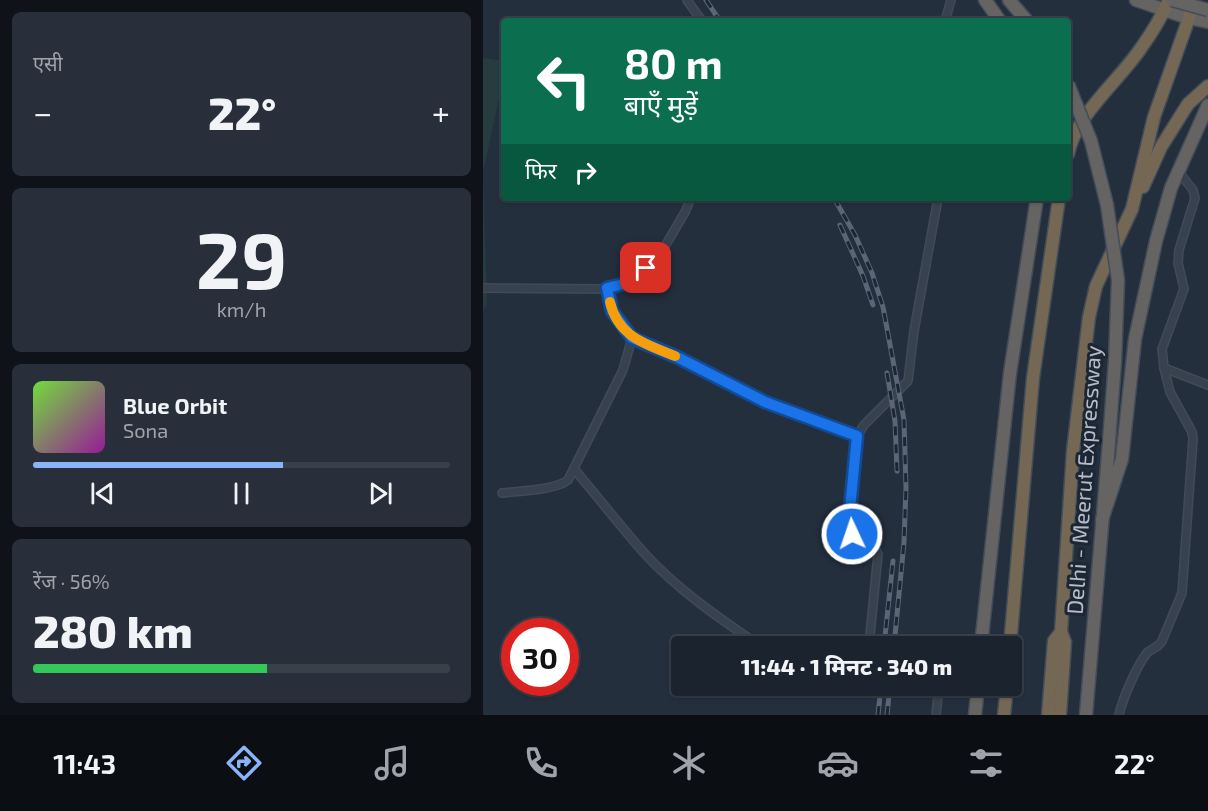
<!DOCTYPE html>
<html lang="hi">
<head>
<meta charset="utf-8">
<style>
  body { margin:0; font-family:"Exo 2","Noto Sans Devanagari",sans-serif; background:#282f3a; color:#f1f3f6; height:100vh; display:flex; flex-direction:column; font-size:22px; white-space:nowrap }
  * { box-sizing:border-box; margin:0 }
  p { font-size:20px; color:#a0a4aa }
  .icon { flex:none; width:33px; height:33px; fill:none; stroke:currentColor; stroke-width:2; stroke-linecap:round; stroke-linejoin:round }
  .map { position:relative; flex:1; overflow:hidden }
  .side { display:flex; flex-direction:column; gap:12px; padding:12px; background:#0f1319; width:483px }
  .side>* { flex:none }
  .hud { position:absolute; left:18px; top:18px; width:570px; height:183px; border-radius:6px; box-shadow:0 2px 4px #0004,0 0 0 2px #39404a; background:#0b6e4f; color:#fff; overflow:hidden }
  .speed { position:absolute; left:18px; top:618px; display:flex; gap:12px; font-size:30px; font-weight:700; text-align:center }
  .speed>* { display:grid; place-content:center; width:78px; height:78px; border-radius:50%; background:#1b232e; box-shadow:0 2px 4px #0004,0 0 0 2px #39404a; line-height:1 }
  .speed .limit { border:9px solid #d22; background:#fff; color:#111 }
  .pin { position:absolute; display:grid; place-items:center; width:51px; height:51px; color:#fff; margin:-26px; border-radius:12px; box-shadow:0 3px 9px #0006 }
  .me { position:absolute; width:66px; margin:-33px; rotate:357deg; stroke-linejoin:round; filter:drop-shadow(0 0 4px #0008) }
  .turn { display:flex; align-items:center; gap:21px; height:126px; padding:0 24px; font-size:27px }
  .turn .icon { width:78px; height:78px; stroke-width:2.5 }
  .turn b { display:block; font-size:42px; line-height:51px }
  .then { display:flex; align-items:center; height:57px; padding:0 24px; background:#0003; gap:12px; font-size:22px }
  .big { font-size:45px; font-weight:800; line-height:1.1 }
  .side .widget { flex:1; display:flex; flex-direction:column; justify-content:center; gap:9px; min-width:0; padding:0 21px; border-radius:9px; background:#282f3a }
  .side .dial { align-items:center; gap:0 }
  .dial b { font-size:78px; line-height:1 }
  .song { display:flex; align-items:center; gap:18px }
  .cover { width:72px; height:72px; border-radius:9px; background:linear-gradient(135deg,hsl(100 70% 55%),hsl(300 70% 35%)) }
  .played { height:6px; border-radius:3px; background:linear-gradient(90deg,#8ab4f8 60%,#39404a 60%) }
  .keys { display:flex; justify-content:space-around; direction:ltr }
  .heat { display:flex; justify-content:space-between; align-items:center; font-size:33px; direction:ltr }
  .charge { height:9px; border-radius:4px; background:linear-gradient(90deg,#34c759 56%,#39404a 0) }
  .trip { position:absolute; left:188px; top:636px; width:351px; height:60px; border-radius:6px; background:#1b232e; box-shadow:0 2px 4px #0004,0 0 0 2px #39404a; font-weight:800; line-height:60px; text-align:center }
  .menu { display:flex; height:96px; justify-content:space-around; align-items:center; background:#0b0e12; color:#a0a4aa }
  .menu .icon { width:42px; height:42px }
  .menu .on { color:#8ab4f8 }
  .menu b { font-size:27px; color:#f1f3f6 }
  main { display:flex; flex:1; min-height:0 }
  .map>svg:first-child { display:block }
</style>
</head>
<body>
<main>
<section class="side">
<div class="widget"><p>एसी</p>
<div class="heat"><a>−</a><b class="big">22°</b><a>+</a></div>
</div>
<div class="widget dial"><b>29</b><p>km/h</p></div>
<div class="widget">
<div class="song"><i class="cover"></i><div><b>Blue Orbit</b><p>Sona</p></div></div>
<div class="played"></div>
<div class="keys"><svg class="icon" aria-label="previous" viewBox="0 0 24 24"><path d="M18 5L8 12l10 7zM5 5v14"/></svg><svg class="icon" aria-label="pause" viewBox="0 0 24 24"><path d="M8 5v14M16 5v14"/></svg><svg class="icon" aria-label="next" viewBox="0 0 24 24"><path d="M6 5l10 7-10 7zM19 5v14"/></svg></div>
</div>
<div class="widget"><p>रेंज · 56%</p><b class="big">280 km</b><div class="charge"></div></div>
</section>
<div class="map">
<svg width="725" height="715" viewBox="0 0 725 715">
  <rect width="100%" height="100%" fill="#242f3e"/>
  <path fill="#263c3f" d="M0,58l21,3v15l-21,96 4,131 -4,9z"/>
  <g fill="none" stroke-linecap="round" stroke-linejoin="round">
    <g stroke="#414a57" stroke-width="10">
      <g id="minor">
        <path d="M204,0l15,21"/>
        <path d="M462,21l6,-21"/>
        <path d="M695,171l15,19 2,8 -16,52 -1,13 6,26 -22,60 2,19 44,17"/>
        <path d="M455,198l-24,133 -6,50 -44,44 -7,11 -9,94 26,16 4,8 -8,81 2,4 62,2 8,5"/>
        <path d="M0,288l119,1 30,-7 29,-29 24,-41 6,-14"/>
        <path d="M124,288l5,23 20,27 45,19 77,41 103,38"/>
        <path d="M91,469c24,28 47,58 71,85 33,36 74,64 115,92"/>
        <path d="M19,493c17,-2 54,-3 66,-13l55,-110 9,-32"/>
        <path d="M359,686l9,2"/>
        <path d="M453,715l3,-29"/>
        <path d="M636,715c3,-15 18,-50 28,-62 5,-5 11,-5 15,-12l20,-48 11,-154 -1,-7 -22,-40 -6,-24"/>
      </g>
    </g>
    <g stroke="#434c59" stroke-width="15">
      <g id="trunk">
        <path d="M502,0l15,21"/>
        <path d="M526,0l18,21"/>
        <path d="M653,0l49,17 23,5"/>
        <path d="M619,520l20,-61 13,-120 21,-98 15,-53 37,-83"/>
        <path d="M498,646l29,-273 27,-175"/>
        <path d="M492,715l3,-29"/>
        <path d="M603,715l22,-260"/>
      </g>
    </g>
    <g stroke="#434c59" stroke-width="15">
      <g id="motorway">
        <path d="M585,154c8,-40 51,-73 73,-106 10,-14 21,-32 28,-48"/>
        <path d="M660,187l18,-40 27,-43 20,-18"/>
        <path d="M527,646l23,-268 26,-180"/>
        <path d="M521,715l3,-29"/>
        <path d="M565,715l6,-74 7,-9"/>
        <path d="M577,715l5,-73 -4,-10 12,-181 16,-134 7,-31 36,-77 22,-92 35,-99 4,-18"/>
      </g>
    </g>
    <use href="#minor" stroke="#38414e" stroke-width="7"/>
    <use href="#trunk" stroke="#656462" stroke-width="12"/>
    <use href="#motorway" stroke="#746855" stroke-width="12"/>
    <g stroke="#5a6575" stroke-width="5">
      <g id="rail">
        <path d="M223,0l14,21"/>
        <path d="M351,198l21,37 17,38 11,34 21,113 2,68 -2,54 -10,104"/>
        <path d="M357,225l23,51 10,29"/>
        <path d="M404,373l8,48 2,50"/>
        <path d="M401,646l9,-85"/>
        <path d="M395,715l3,-29"/>
        <path d="M404,715l3,-29"/>
      </g>
    </g>
    <use href="#rail" stroke="#1d2633" stroke-width="3" stroke-dasharray="9" stroke-linecap="butt"/>
    <g stroke="#434c59" stroke-width="15" stroke-linecap="butt">
      <g id="trunk-bridge">
        <path d="M689,0l36,10"/>
        <path d="M585,84l23,57 16,64 11,75 -3,81 -7,94"/>
      </g>
    </g>
    <use href="#trunk-bridge" stroke="#656462" stroke-width="12"/>
  </g>
  <g fill="none" stroke-linecap="round" stroke-linejoin="round">
    <g stroke="#114b97" stroke-width="15">
      <path id="route" d="M163,268l-14,14 -25,6 5,23 20,27 45,19 88,45 92,34 -9,94 4,4"/>
    </g>
    <use href="#route" stroke="#1a73e8" stroke-width="10"/>
    <path stroke="#f59e0b" stroke-width="10" d="M127,302c8,35 36,42 65,54"/>
  </g>
  <g text-anchor="middle" stroke-width="6" stroke-linejoin="round" paint-order="stroke">
    <g font-size="22" fill="#b4bcc9" stroke="#1d2633">
      <text transform="translate(601 480) rotate(-86)" y="8">Delhi - Meerut Expressway</text>
    </g>
  </g>
</svg>
<div class="speed"><div class="limit">30</div></div>
<div class="pin" style="left:163px;top:268px;background:#d93025"><svg class="icon" aria-label="arrive" viewBox="0 0 24 24"><path d="M6 21V4h12l-3 4 3 4H6"/></svg></div>
<svg class="me" style="left:369px;top:534px" viewBox="-20 -20 40 40"><circle r="17" fill="#1a73e8" stroke="#fff" stroke-width="3"/><path d="M0-11L8 9 0 5-8 9z" fill="#fff"/></svg>
<div class="trip">11:44 · 1 मिनट · 340 m</div>
<div class="hud">
<div class="turn"><svg class="icon" aria-label="left" viewBox="0 0 24 24"><path d="M17 20v-9H6M10 6l-5 5 5 5"/></svg><div><b>80 m</b>बाएँ मुड़ें</div></div>
<div class="then">फिर<svg class="icon" aria-label="right" viewBox="0 0 24 24"><path d="M7 20v-9h11M14 6l5 5-5 5"/></svg></div>
</div>
</div>
</main>
<nav class="menu">
<b>11:43</b>
<svg class="icon on" aria-label="directions" viewBox="0 0 24 24"><path d="M12 3l9 9-9 9-9-9zM9 14v-3h6M13 9l2 2-2 2"/></svg>
<svg class="icon" aria-label="music" viewBox="0 0 24 24"><path d="M9 18V5l10-2v13"/><circle cx="6" cy="18" r="3"/><circle cx="16" cy="16" r="3"/></svg>
<svg class="icon" aria-label="phone" viewBox="0 0 24 24"><path d="M5 4h4l2 5-3 2q2 4 5 5l2-3 5 2v4C11 20 4 13 5 4z"/></svg>
<svg class="icon" aria-label="climate" viewBox="0 0 24 24"><path d="M12 3v18M4 7l16 10M4 17L20 7"/></svg>
<svg class="icon" aria-label="car" viewBox="0 0 24 24"><path d="M5 17H2v-5l4-1 3-4h7l3 4 3 1v5h-3M9 17h6M6 11h13"/><circle cx="7" cy="17" r="2"/><circle cx="17" cy="17" r="2"/></svg>
<svg class="icon" aria-label="filters" viewBox="0 0 24 24"><path d="M4 7h16M4 17h16"/><circle cx="9" cy="7" r="2"/><circle cx="15" cy="17" r="2"/></svg>
<b>22°</b>
</nav>
</body>
</html>
